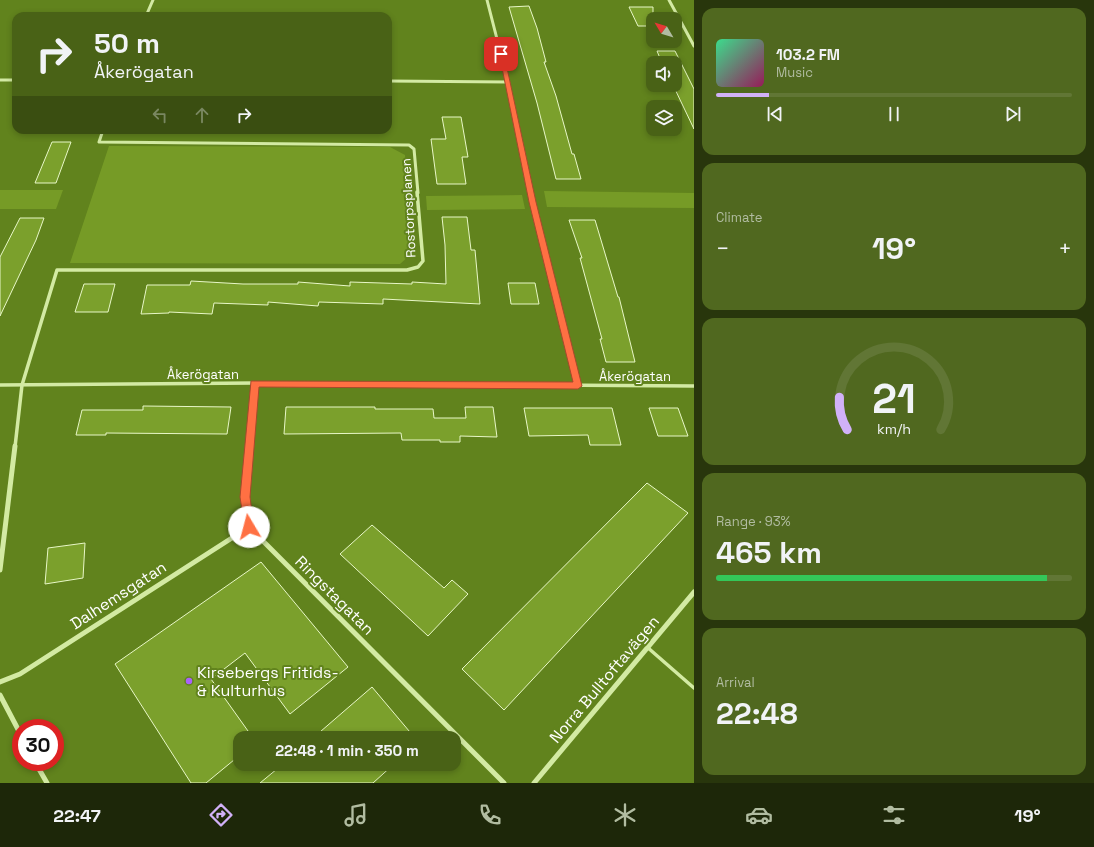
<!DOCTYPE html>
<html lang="en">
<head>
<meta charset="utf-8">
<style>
  body { margin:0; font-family:"Space Grotesk",sans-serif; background:#50681f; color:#f1f3f6; height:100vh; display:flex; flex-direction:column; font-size:15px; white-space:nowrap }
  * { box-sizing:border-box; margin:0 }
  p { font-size:13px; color:#b1bca1 }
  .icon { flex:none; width:22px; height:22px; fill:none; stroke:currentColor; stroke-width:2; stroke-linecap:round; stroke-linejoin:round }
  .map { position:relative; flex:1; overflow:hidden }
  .sheet { display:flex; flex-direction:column; gap:8px; padding:8px; background:#28360c; width:400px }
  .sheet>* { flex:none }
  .guide { position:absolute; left:12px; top:12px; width:380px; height:122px; border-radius:12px; box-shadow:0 2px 6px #0003; background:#496216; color:#f1f3f6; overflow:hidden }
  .needle { width:26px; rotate:308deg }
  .buttons { position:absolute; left:646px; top:12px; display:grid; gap:8px }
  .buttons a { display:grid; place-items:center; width:36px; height:36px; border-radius:8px; background:#496216; box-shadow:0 2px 6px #0003; font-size:20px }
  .speed { position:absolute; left:12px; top:719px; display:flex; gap:8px; font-size:20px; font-weight:700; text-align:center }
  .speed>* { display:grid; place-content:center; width:52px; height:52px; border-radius:50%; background:#496216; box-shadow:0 2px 6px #0003; line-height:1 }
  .speed .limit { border:6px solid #d22; background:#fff; color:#111 }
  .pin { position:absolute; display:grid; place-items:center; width:34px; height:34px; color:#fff; margin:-17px; border-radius:8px; box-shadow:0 2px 6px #0006 }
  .me { position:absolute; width:44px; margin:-22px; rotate:352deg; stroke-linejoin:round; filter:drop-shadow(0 0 3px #0008) }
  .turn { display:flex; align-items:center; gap:14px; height:84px; padding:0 16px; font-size:18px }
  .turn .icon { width:52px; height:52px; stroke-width:2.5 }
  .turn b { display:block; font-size:28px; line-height:34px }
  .lanes { display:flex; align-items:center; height:38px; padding:0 16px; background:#0003; justify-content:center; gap:20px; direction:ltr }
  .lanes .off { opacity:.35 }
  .big { font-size:30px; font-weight:700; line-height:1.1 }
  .sheet .widget { flex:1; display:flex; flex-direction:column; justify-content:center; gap:6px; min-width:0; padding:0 14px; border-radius:12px; background:#50681f }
  .sheet .dial { align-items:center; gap:0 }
  .dial svg { height:104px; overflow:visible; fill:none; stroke:#617635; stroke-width:7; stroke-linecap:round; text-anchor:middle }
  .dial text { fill:#f1f3f6; stroke:none }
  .song { display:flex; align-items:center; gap:12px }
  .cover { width:48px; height:48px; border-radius:6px; background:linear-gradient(135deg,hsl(150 70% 55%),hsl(330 70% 35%)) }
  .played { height:4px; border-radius:2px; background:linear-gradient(90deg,#d1b1f8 15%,#617635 15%) }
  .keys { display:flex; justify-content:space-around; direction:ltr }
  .heat { display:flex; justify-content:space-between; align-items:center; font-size:22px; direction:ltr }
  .charge { height:6px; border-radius:3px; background:linear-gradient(90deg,#34c759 93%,#617635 0) }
  .trip { position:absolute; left:233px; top:731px; width:228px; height:40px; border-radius:12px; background:#496216; box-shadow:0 2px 6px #0003; font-weight:700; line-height:40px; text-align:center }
  .dock { display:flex; height:64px; justify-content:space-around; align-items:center; background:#1d2709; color:#b1bca1 }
  .dock .icon { width:28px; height:28px }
  .dock .current { color:#d1b1f8 }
  .dock b { font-size:18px; color:#f1f3f6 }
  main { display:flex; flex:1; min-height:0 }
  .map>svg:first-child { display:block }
</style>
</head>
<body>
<main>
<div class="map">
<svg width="694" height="783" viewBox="0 0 694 783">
  <rect width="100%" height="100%" fill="#61831d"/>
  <g fill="#769b26">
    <path d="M109,146l281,1 15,8 5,100 -10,9 -330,-1z"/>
    <path d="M0,190h63l-7,19h-56z"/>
    <path d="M544,191l150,2v15l-147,-1z"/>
    <path d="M522,195l3,14 -98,1 -1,-14z"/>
  </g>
  <g fill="#7ba02c" stroke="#e8f7c7">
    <path d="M529,6l8,22 9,34h-2l12,34 16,58h2l7,25h-25l-19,-76 -28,-96z"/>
    <path d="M629,7h24v19h-15z"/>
    <path d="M657,51h18l19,38v40l-21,-44h2v-22h-13z"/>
    <path d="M442,117h19l7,40h-6l4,27h-29l-6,-45h15z"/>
    <path d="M52,142h19l-15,41h-21z"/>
    <path d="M442,217h25l4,33h4l5,54 -97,-5v5l-64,-2 -1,4 -50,-4v3l-54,-2 -2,11 -43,-2v1l-28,1 6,-29h43l1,-4 52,3h55v-2l52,4v-4l62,2v-2l34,2 -1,-39z"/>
    <path d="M20,218h24l-8,22 -36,76v-59z"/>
    <path d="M569,220h26l23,77h1l16,65h-29l-6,-23h2l-22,-81h2z"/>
    <path d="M508,283h27l4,21h-28z"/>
    <path d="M84,284h31l-7,28h-33z"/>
    <path d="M143,406l88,1 -4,27 -121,-1v2h-30l6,-25h61z"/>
    <path d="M286,407h89v2h58l1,9h32l-1,-11h28l4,30 -37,-1v6h-20v-2h-38l-1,-7 -117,1z"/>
    <path d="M524,408h88l9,37h-31l-2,-10 -59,1z"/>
    <path d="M649,408h29l10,28h-30z"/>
    <path d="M647,483l41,30 -184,197 -42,-41z"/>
    <path d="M372,525l72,63 8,-8 16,14 -40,42 -88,-82z"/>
    <path d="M85,543l-2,35 -38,6 3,-36z"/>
    <path d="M261,562l87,105 -58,47 -45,-61 -34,26 42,59h-13v17l-34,28h-15l-76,-119z"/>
    <path d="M372,687l43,51h-102z"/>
    <path d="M283,764h111l-21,19h-113z"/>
  </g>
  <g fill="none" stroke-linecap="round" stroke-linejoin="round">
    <path stroke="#d3eaa3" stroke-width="3.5" d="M647,647l47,41"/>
    <g stroke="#d3eaa3" stroke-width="3">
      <path d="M487,0l21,82 23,111"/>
      <path d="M669,0l25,46"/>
      <path d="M146,16l7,-16"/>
      <path d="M0,80h16"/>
      <path d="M388,81l120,1"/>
      <path d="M103,130l-4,12 310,3 5,4 4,44"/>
    </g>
    <g stroke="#d3eaa3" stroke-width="3.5">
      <path d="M531,192l47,194"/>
      <path d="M0,385l255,-2 439,3"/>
      <path d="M15,447l7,-62 35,-115h350l11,-3 5,-6 -6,-69"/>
      <path d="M249,447l6,-64"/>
    </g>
    <g stroke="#d3eaa3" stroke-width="5">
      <path d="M249,446l-4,51 4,30 255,256"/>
      <path d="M0,570l15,-124"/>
      <path d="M0,682l20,-8 229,-147"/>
      <path d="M0,695l21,40"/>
      <path d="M35,762l12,21"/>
      <path d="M534,783l160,-191"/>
    </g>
  </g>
  <path fill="#ff7043" stroke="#a6492c" d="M499,53l5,1 32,148 46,184 -4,3 -319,-2 -9,110 4,30 -2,3 -3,1 -4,-1 -5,-33 11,-116 322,1 -44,-180z"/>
  <circle fill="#aa61fa" stroke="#61831d" stroke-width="1.5" cx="189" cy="681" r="4"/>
  <g text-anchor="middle" stroke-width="4" stroke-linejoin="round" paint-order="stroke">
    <g font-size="13" fill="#fff" stroke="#61831d">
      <text transform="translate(408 208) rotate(-93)" y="5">Rostorpsplanen</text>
      <text x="203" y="379">Åkerögatan</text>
      <text x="635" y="381">Åkerögatan</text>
    </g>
    <g font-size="16" fill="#fff" stroke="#61831d">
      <text transform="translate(118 595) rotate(-33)" y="6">Dalhemsgatan</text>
      <text transform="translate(335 595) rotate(45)" y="6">Ringstagatan</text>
      <text transform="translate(604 679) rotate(-50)" y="6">Norra Bulltoftavägen</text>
    </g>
    <g font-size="16" fill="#fff" stroke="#61831d" text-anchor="start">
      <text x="197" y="678">Kirsebergs Fritids-<tspan x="197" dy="18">&amp; Kulturhus</tspan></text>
    </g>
  </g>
</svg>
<div class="buttons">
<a><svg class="needle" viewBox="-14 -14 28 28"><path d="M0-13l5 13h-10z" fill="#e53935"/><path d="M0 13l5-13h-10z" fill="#b1bca1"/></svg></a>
<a><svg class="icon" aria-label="sound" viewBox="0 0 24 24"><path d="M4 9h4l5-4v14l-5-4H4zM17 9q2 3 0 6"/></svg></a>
<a><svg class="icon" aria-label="layers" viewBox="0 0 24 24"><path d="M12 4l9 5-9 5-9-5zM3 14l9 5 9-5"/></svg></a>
</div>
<div class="speed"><div class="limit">30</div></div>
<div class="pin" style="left:501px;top:54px;background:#d93025"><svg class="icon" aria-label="arrive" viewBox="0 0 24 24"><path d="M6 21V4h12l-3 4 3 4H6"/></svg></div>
<svg class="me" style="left:249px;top:527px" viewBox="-20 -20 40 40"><circle r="19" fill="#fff"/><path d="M0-13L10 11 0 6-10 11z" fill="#ff7043"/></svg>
<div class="trip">22:48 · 1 min · 350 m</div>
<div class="guide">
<div class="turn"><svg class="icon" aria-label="right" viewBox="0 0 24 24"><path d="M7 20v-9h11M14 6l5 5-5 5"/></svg><div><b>50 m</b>Åkerögatan</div></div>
<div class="lanes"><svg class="icon off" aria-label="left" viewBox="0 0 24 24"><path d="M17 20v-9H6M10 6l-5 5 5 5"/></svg><svg class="icon off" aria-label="ahead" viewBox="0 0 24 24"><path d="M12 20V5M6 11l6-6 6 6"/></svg><svg class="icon" aria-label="right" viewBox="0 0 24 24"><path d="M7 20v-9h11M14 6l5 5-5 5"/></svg></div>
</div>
</div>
<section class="sheet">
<div class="widget">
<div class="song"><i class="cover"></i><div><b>103.2 FM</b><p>Music</p></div></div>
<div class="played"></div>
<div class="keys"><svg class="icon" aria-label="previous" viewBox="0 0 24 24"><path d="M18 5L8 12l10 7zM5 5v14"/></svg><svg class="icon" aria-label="pause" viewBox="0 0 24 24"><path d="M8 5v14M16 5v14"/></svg><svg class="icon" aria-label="next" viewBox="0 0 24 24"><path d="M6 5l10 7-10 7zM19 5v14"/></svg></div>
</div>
<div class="widget"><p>Climate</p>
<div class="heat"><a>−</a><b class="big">19°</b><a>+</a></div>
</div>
<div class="widget dial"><svg viewBox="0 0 100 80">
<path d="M14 69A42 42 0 1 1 86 69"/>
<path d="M14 69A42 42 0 0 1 8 44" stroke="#d1b1f8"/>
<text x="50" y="56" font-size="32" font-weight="700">21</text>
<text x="50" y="72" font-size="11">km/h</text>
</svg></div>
<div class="widget"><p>Range · 93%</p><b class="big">465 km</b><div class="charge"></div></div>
<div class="widget"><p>Arrival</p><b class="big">22:48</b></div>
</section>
</main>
<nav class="dock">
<b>22:47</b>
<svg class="icon current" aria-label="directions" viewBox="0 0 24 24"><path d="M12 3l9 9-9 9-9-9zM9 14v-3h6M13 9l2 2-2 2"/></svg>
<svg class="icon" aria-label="music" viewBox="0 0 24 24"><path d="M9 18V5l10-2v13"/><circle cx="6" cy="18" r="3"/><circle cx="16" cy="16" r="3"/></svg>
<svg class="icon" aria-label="phone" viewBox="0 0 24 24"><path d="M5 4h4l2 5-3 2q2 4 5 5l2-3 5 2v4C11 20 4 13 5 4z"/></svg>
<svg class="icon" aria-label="climate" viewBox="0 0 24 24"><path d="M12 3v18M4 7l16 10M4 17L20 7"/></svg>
<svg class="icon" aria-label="car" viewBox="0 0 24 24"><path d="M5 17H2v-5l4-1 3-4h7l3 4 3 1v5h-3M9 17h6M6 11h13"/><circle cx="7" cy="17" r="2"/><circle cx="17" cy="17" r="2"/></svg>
<svg class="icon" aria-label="filters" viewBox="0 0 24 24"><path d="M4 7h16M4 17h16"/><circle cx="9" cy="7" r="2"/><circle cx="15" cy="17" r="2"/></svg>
<b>19°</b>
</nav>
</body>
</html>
